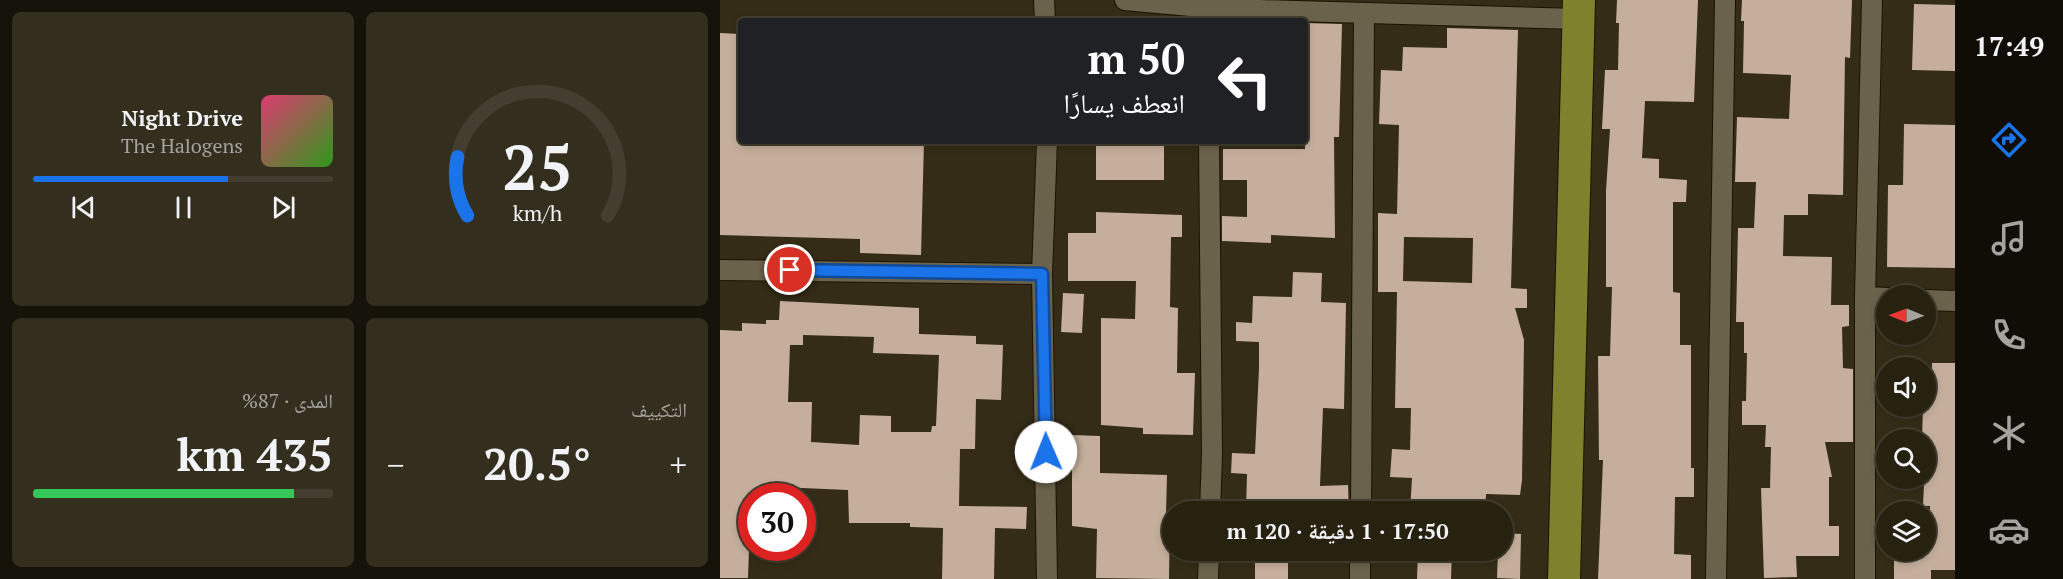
<!DOCTYPE html>
<html lang="ar">
<head>
<meta charset="utf-8">
<style>
  body { margin:0; font-family:"PT Serif","Noto Naskh Arabic",serif; background:#332e1e; color:#f1f3f6; direction:rtl; height:100vh; display:flex; flex-direction:column; font-size:22px; white-space:nowrap }
  * { box-sizing:border-box; margin:0 }
  p { font-size:20px; color:#a4a39f }
  .icon { flex:none; width:33px; height:33px; fill:none; stroke:currentColor; stroke-width:2; stroke-linecap:round; stroke-linejoin:round }
  .map { position:relative; flex:1; overflow:hidden; direction:ltr }
  .sheet { display:flex; flex-direction:column; gap:12px; padding:12px; background:#151209; width:720px }
  .sheet>* { flex:none }
  .guide { position:absolute; left:18px; top:18px; width:570px; height:126px; border-radius:6px; box-shadow:0 3px 9px #0003,0 0 0 2px #433e30; direction:rtl; background:#202124; color:#fff; overflow:hidden }
  .needle { width:39px; rotate:271deg }
  .fabs { position:absolute; left:1156px; top:285px; display:grid; gap:12px }
  .fabs a { display:grid; place-items:center; width:60px; height:60px; border-radius:50%; background:#272110; box-shadow:0 3px 9px #0003,0 0 0 2px #433e30; font-size:30px }
  .speed { position:absolute; left:18px; top:483px; display:flex; gap:12px; font-size:30px; font-weight:700; text-align:center }
  .speed>* { display:grid; place-content:center; width:78px; height:78px; border-radius:50%; background:#272110; box-shadow:0 3px 9px #0003,0 0 0 2px #433e30; line-height:1 }
  .speed .limit { border:9px solid #d22; background:#fff; color:#111 }
  .pin { position:absolute; display:grid; place-items:center; width:51px; height:51px; color:#fff; margin:-26px; border:3px solid #fff; border-radius:50%; box-shadow:0 2px 6px #0007 }
  .me { position:absolute; width:66px; margin:-33px; rotate:359deg; stroke-linejoin:round; filter:drop-shadow(0 0 4px #0008) }
  .turn { display:flex; align-items:center; gap:21px; height:126px; padding:0 24px; font-size:27px }
  .turn .icon { width:78px; height:78px; stroke-width:2.5 }
  .turn b { display:block; font-size:42px; line-height:51px }
  .big { font-size:45px; font-weight:800; line-height:1.1 }
  .sheet .tile { flex:1; display:flex; flex-direction:column; justify-content:center; gap:9px; min-width:0; padding:0 21px; border-radius:9px; background:#332e1e }
  .sheet .dial { align-items:center; gap:0 }
  .dial svg { height:156px; overflow:visible; fill:none; stroke:#433e30; stroke-width:7; stroke-linecap:round; text-anchor:middle }
  .dial text { fill:#f1f3f6; stroke:none }
  .song { display:flex; align-items:center; gap:18px }
  .cover { width:72px; height:72px; border-radius:9px; background:linear-gradient(135deg,hsl(340 70% 55%),hsl(110 70% 35%)) }
  .played { height:6px; border-radius:3px; background:linear-gradient(90deg,#1a73e8 65%,#433e30 65%) }
  .keys { display:flex; justify-content:space-around; direction:ltr }
  .heat { display:flex; justify-content:space-between; align-items:center; font-size:33px; direction:ltr }
  .charge { height:9px; border-radius:4px; background:linear-gradient(90deg,#34c759 87%,#433e30 0) }
  .sheet .tiles { flex:1; display:grid; gap:12px; grid-template-columns:repeat(2,1fr) }
  .trip { position:absolute; left:442px; top:501px; width:351px; height:60px; border-radius:30px; background:#272110; box-shadow:0 3px 9px #0003,0 0 0 2px #433e30; font-weight:800; line-height:60px; text-align:center; direction:rtl }
  main { display:flex; flex:1; min-height:0 }
  .tabs { display:flex; flex-direction:column; width:108px; justify-content:space-around; align-items:center; background:#100d06; color:#a4a39f }
  .tabs .icon { width:42px; height:42px }
  .tabs .active { color:#1a73e8 }
  .tabs b { font-size:27px; color:#f1f3f6 }
  .map>svg:first-child { display:block }
</style>
</head>
<body>
<main>
<nav class="tabs">
<b>17:49</b>
<svg class="icon active" aria-label="directions" viewBox="0 0 24 24"><path d="M12 3l9 9-9 9-9-9zM9 14v-3h6M13 9l2 2-2 2"/></svg>
<svg class="icon" aria-label="music" viewBox="0 0 24 24"><path d="M9 18V5l10-2v13"/><circle cx="6" cy="18" r="3"/><circle cx="16" cy="16" r="3"/></svg>
<svg class="icon" aria-label="phone" viewBox="0 0 24 24"><path d="M5 4h4l2 5-3 2q2 4 5 5l2-3 5 2v4C11 20 4 13 5 4z"/></svg>
<svg class="icon" aria-label="climate" viewBox="0 0 24 24"><path d="M12 3v18M4 7l16 10M4 17L20 7"/></svg>
<svg class="icon" aria-label="car" viewBox="0 0 24 24"><path d="M5 17H2v-5l4-1 3-4h7l3 4 3 1v5h-3M9 17h6M6 11h13"/><circle cx="7" cy="17" r="2"/><circle cx="17" cy="17" r="2"/></svg>
</nav>
<div class="map">
<svg width="1235" height="579" viewBox="0 0 1235 579">
  <rect width="100%" height="100%" fill="#342c16"/>
  <g fill="#c5af9c" fill-rule="evenodd">
    <path d="M897,0h81l-4,102 -49,-1 -3,57 17,1v19l28,2 -1,22h-13v90l7,1v52h11v123h3v29h-19l-1,57 17,1v24h-93l5,-119h-4l-1,-104h12l2,-69h-6v-96l4,-62h-8l3,-59h13l1,-47h-3z"/>
    <path d="M1022,0h110l-2,58 -5,-1 -2,138 -35,-1v21h-24l-1,41 49,1 -1,48h18v21l-7,1 1,41 10,1v73h-28l7,35h-3v49h10v30h-43l1,21 -33,1 -3,-90h9l1,-41h-6l1,-22h-24v-24h4l1,-48h-3v-31h-8l2,-94h16l2,-46h-21l2,-65 52,2 2,-44 -48,-2 1,-52h-3z"/>
    <path d="M1194,4l41,1v66l-43,-1z"/>
    <path d="M585,23l37,1 -3,113h-5l1,101 -64,-3v8l-49,-2v-25l25,1v-37h-24v-31h82z"/>
    <path d="M727,28l71,2 -7,258 16,1v19h-12l9,32 -2,140 -2,15 -34,-1 -1,18h-75l2,-34 -22,-1 2,-28 18,1 1,-42h-16l2,-116h-19v-79l19,1 2,-89 -20,-1 2,-54 21,1 1,-24 44,1zM684,237l69,1 -1,45 -69,-2z"/>
    <path d="M0,33l21,1v107h183l-3,114 -61,-2v-14l-140,-4z"/>
    <path d="M1184,124l51,1v143l-68,-1 1,-82h15z"/>
    <rect x="376" y="141" width="68" height="39"/>
    <path d="M376,212l86,3v22h-11l-1,70 8,1 -1,65h18l-2,62 -50,-1v-6l-42,-3v-107l34,1 1,-38h-68v-48h28z"/>
    <path d="M573,272l29,1 -1,29 25,1 -2,106 -21,-1 -3,78 28,-1 1,27h-103l1,-38 -16,-1 1,-20 23,1 4,-86v-26l-23,-1v-19l16,1 1,-27 39,1z"/>
    <path d="M343,293l21,1 -2,39 -21,-1z"/>
    <path d="M60,301l139,7v26l57,2v8l27,1 -2,55 -25,-1 -1,50h-15l-1,57 68,1 -1,22 -31,-1 -1,51h-52l1,-51 -33,-1v-4h-61l-1,-33 -69,-3v8l-28,-1 -3,84h-28v-248l22,1v-8l24,1v-4h13zM83,335l71,2 -1,16 66,2 -3,71h-4l-1,6h-40v-16l-31,-1 -1,30 -48,-3 1,-40h-24l2,-57h13z"/>
    <path d="M1212,363h23v207h-24v9h-37v-29h32v-3h3l1,-41h-7l3,-66h-4l1,-34h3v-4h6z"/>
    <path d="M352,435l28,1v37l67,2 -1,40h4l-1,64 -73,-1 1,-49 -25,-3z"/>
    <path d="M783,533l18,1 -1,45 -23,-1 1,-28h5z"/>
    <rect x="535" y="550" width="33" height="29"/>
    <path d="M698,550h34l-1,29h-34z"/>
  </g>
  <g fill="none" stroke-linecap="round" stroke-linejoin="round">
    <g stroke="#1c1401" stroke-width="22">
      <g id="street">
        <path d="M324,0l1,21"/>
        <path d="M405,0l98,9 355,10"/>
        <path d="M489,141l3,313 -2,58"/>
        <path d="M0,270l322,4"/>
        <path d="M1145,297l22,1"/>
        <path d="M1206,300l29,1"/>
        <path d="M641,512l3,-499"/>
        <path d="M327,579l-5,-305 5,-133"/>
        <path d="M488,579l1,-29"/>
        <path d="M640,579v-29"/>
        <path d="M996,579l9,-579"/>
        <path d="M1145,579v-282l7,-297"/>
      </g>
    </g>
    <g stroke="#1c1401" stroke-width="34">
      <path id="primary" d="M844,579l15,-579"/>
    </g>
    <use href="#street" stroke="#6b624b" stroke-width="20"/>
    <use href="#primary" stroke="#7f812c" stroke-width="32"/>
  </g>
  <g fill="none" stroke-linecap="round" stroke-linejoin="round">
    <g stroke="#114b97" stroke-width="15">
      <path id="route" d="M70,270l252,4 4,178"/>
    </g>
    <use href="#route" stroke="#1a73e8" stroke-width="10"/>
  </g>
</svg>
<div class="fabs">
<a><svg class="needle" viewBox="-14 -14 28 28"><path d="M0-13l5 13h-10z" fill="#e53935"/><path d="M0 13l5-13h-10z" fill="#a4a39f"/></svg></a>
<a><svg class="icon" aria-label="sound" viewBox="0 0 24 24"><path d="M4 9h4l5-4v14l-5-4H4zM17 9q2 3 0 6"/></svg></a>
<a><svg class="icon" aria-label="search" viewBox="0 0 24 24"><circle cx="10" cy="10" r="6"/><path d="M15 15l6 6"/></svg></a>
<a><svg class="icon" aria-label="layers" viewBox="0 0 24 24"><path d="M12 4l9 5-9 5-9-5zM3 14l9 5 9-5"/></svg></a>
</div>
<div class="speed"><div class="limit">30</div></div>
<div class="pin" style="left:70px;top:270px;background:#d93025"><svg class="icon" aria-label="arrive" viewBox="0 0 24 24"><path d="M6 21V4h12l-3 4 3 4H6"/></svg></div>
<svg class="me" style="left:326px;top:452px" viewBox="-20 -20 40 40"><circle r="19" fill="#fff"/><path d="M0-13L10 11 0 6-10 11z" fill="#1a73e8"/></svg>
<div class="trip">17:50 · 1 دقيقة · 120 m</div>
<div class="guide">
<div class="turn"><svg class="icon" aria-label="left" viewBox="0 0 24 24"><path d="M17 20v-9H6M10 6l-5 5 5 5"/></svg><div><b>50 m</b>انعطف يسارًا</div></div>
</div>
</div>
<section class="sheet">
<div class="tiles">
<div class="tile dial"><svg viewBox="0 0 100 80">
<path d="M14 69A42 42 0 1 1 86 69"/>
<path d="M14 69A42 42 0 0 1 9 39" stroke="#1a73e8"/>
<text x="50" y="56" font-size="32" font-weight="700">25</text>
<text x="50" y="72" font-size="11">km/h</text>
</svg></div>
<div class="tile">
<div class="song"><i class="cover"></i><div><b>Night Drive</b><p>The Halogens</p></div></div>
<div class="played"></div>
<div class="keys"><svg class="icon" aria-label="previous" viewBox="0 0 24 24"><path d="M18 5L8 12l10 7zM5 5v14"/></svg><svg class="icon" aria-label="pause" viewBox="0 0 24 24"><path d="M8 5v14M16 5v14"/></svg><svg class="icon" aria-label="next" viewBox="0 0 24 24"><path d="M6 5l10 7-10 7zM19 5v14"/></svg></div>
</div>
<div class="tile"><p>التكييف</p>
<div class="heat"><a>−</a><b class="big">20.5°</b><a>+</a></div>
</div>
<div class="tile"><p>المدى · 87%</p><b class="big">435 km</b><div class="charge"></div></div>
</div>
</section>
</main>
</body>
</html>
